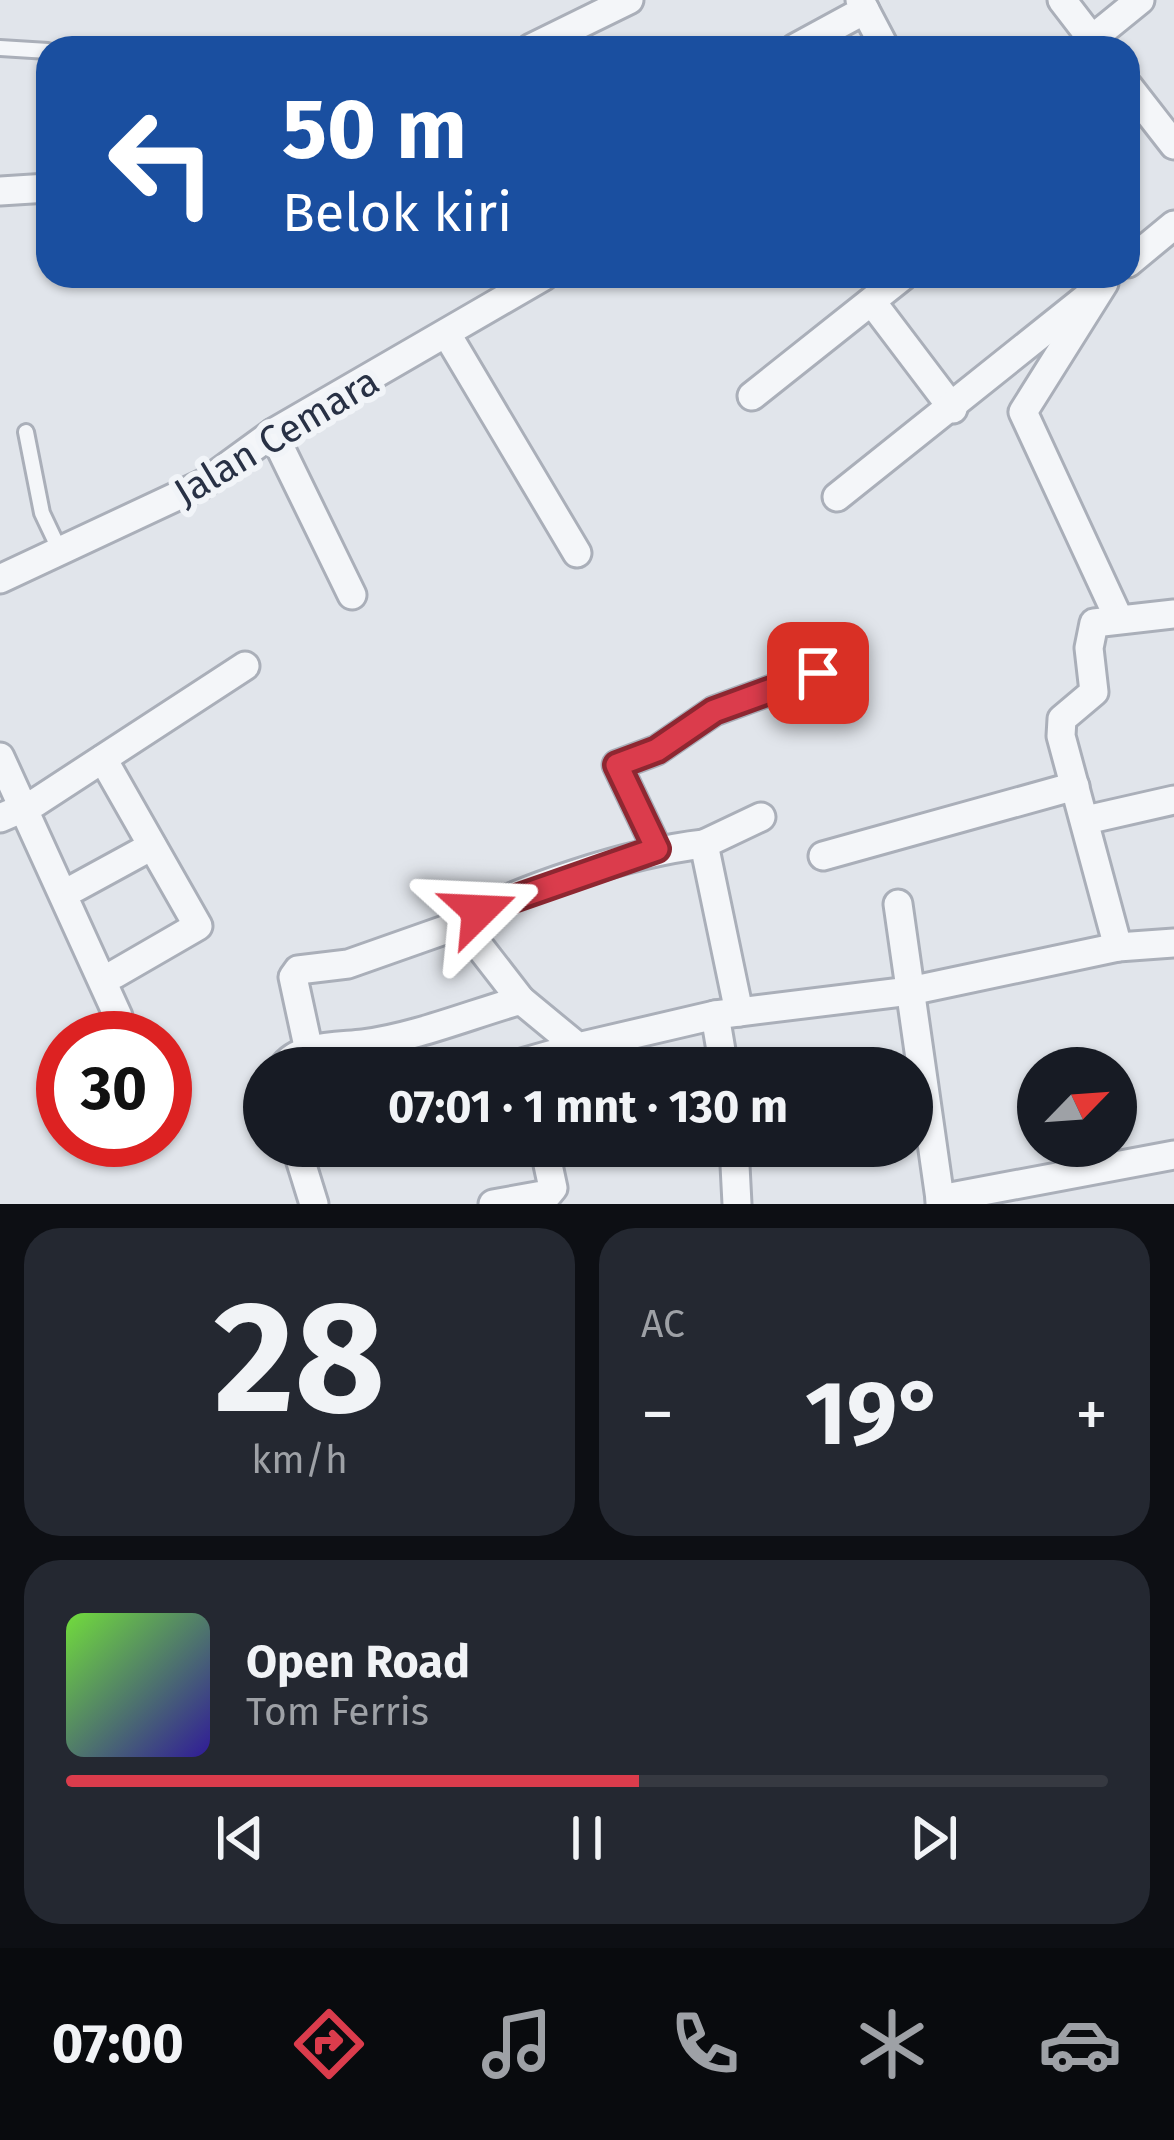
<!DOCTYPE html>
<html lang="id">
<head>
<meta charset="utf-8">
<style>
  body { margin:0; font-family:"Fira Sans",sans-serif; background:#242831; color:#f1f3f6; height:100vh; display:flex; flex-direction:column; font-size:45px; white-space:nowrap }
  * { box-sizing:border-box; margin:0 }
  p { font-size:39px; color:#9ea1a6 }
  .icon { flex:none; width:66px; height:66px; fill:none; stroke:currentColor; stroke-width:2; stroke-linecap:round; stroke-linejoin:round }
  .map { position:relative; height:1204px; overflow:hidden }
  .panel { display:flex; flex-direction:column; gap:24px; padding:24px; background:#0d0f14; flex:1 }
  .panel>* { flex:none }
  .top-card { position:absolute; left:36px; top:36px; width:1104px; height:252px; border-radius:36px; box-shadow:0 3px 9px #0004; background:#1a4fa0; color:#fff; overflow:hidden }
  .needle { width:78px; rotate:65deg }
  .controls { position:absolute; left:1017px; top:1047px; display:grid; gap:24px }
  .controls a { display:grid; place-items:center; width:120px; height:120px; border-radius:50%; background:#171b24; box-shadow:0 3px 9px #0004; font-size:60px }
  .speed { position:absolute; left:36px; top:1011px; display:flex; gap:24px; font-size:60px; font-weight:700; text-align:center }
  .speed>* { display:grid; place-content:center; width:156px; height:156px; border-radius:50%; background:#171b24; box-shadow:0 3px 9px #0004; line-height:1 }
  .speed .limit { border:18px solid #d22; background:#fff; color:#111 }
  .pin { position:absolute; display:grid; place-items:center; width:102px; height:102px; color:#fff; margin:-51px; border-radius:24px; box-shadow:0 6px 18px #0006 }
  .me { position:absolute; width:132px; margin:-66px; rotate:69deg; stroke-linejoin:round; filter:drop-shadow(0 0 9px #0008) }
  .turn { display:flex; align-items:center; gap:42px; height:252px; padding:0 48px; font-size:54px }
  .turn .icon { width:156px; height:156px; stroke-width:2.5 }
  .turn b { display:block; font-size:84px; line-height:102px }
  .big { font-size:90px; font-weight:700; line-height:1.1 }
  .panel .tile { flex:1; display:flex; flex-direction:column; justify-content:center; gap:18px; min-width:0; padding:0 42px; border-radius:36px; background:#242831 }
  .panel .dial { align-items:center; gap:0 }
  .dial b { font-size:156px; line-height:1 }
  .song { display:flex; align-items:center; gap:36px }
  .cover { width:144px; height:144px; border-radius:18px; background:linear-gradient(135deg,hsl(100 70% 55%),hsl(250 70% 35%)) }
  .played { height:12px; border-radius:6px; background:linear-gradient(90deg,#db3c4c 55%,#363941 55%) }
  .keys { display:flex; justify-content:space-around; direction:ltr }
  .heat { display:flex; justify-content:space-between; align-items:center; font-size:66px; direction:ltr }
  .panel .tiles { flex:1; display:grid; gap:24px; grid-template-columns:1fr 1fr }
  .tile:last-child { grid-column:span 2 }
  .trip { position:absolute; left:243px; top:1047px; width:690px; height:120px; border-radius:60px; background:#171b24; box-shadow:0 3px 9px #0004; font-weight:700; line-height:120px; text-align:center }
  .tab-bar { display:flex; height:192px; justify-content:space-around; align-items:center; background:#090b0e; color:#9ea1a6 }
  .tab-bar .icon { width:84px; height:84px }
  .tab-bar .current { color:#db3c4c }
  .tab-bar b { font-size:54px; color:#f1f3f6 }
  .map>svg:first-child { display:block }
</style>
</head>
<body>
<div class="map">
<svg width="1174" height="1204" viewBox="0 0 1174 1204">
  <rect width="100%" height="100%" fill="#e1e5eb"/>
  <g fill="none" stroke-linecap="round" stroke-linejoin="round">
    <g stroke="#aaafb9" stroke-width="20">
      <g id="service">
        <path d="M0,48l48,3"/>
        <path d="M26,432l16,81 18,38"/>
      </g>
    </g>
    <g stroke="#aaafb9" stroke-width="33">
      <g id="minor">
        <path d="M1062,0l30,39"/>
        <path d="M865,10l20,38"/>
        <path d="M531,48l98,-48"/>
        <path d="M795,48l70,-38 -5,-10"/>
        <path d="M1099,48l-7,-9 48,-39"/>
        <path d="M1128,86l46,59"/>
        <path d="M0,191l48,-3"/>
        <path d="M1128,263l46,-38"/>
        <path d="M1104,283l-81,129 95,205"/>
        <path d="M872,302l81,107"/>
        <path d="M448,336l129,217"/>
        <path d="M752,396l151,-120"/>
        <path d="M273,433l79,162"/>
        <path d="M837,497l249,-199"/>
        <path d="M0,579l203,-95 70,-51 271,-157"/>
        <path d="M0,757l118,259"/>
        <path d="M103,759l95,167 -83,48"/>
        <path d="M0,818l35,-15 210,-137"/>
        <path d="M1086,820l88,-20"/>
        <path d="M657,849l-40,-84 40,-15 57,-39 104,-38"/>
        <path d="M823,856l252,-70"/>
        <path d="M75,888l77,-42"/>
        <path d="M898,904l42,295"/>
        <path d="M453,927c61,-38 180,-75 251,-83"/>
        <path d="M1118,947l56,-4"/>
        <path d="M739,1012l-35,-168 57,-27"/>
        <path d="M715,1015l9,53"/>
        <path d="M309,1051l-16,-74 5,-7 50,-6 105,-37 16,6 52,67"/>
        <path d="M283,1068c15,-23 54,-21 80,-24 53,-7 106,-29 158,-44l57,47 137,-32 195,-24 208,-44 -57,-211 1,-17 32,-27 -5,-44 5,-25 80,-9"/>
        <path d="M504,1068l74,-21"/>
        <path d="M296,1146l18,58"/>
        <path d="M734,1146l3,58"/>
        <path d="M493,1204l55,-10 5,-6 -9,-42"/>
        <path d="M940,1204v-5l234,-44"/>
      </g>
    </g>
    <use href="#service" stroke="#f4f6f9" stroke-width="14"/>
    <use href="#minor" stroke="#f4f6f9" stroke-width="27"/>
  </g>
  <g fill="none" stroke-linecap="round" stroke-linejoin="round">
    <g stroke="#8e2731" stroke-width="30">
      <path id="route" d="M479,911l178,-62 -40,-84 40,-15 57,-39 104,-38"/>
    </g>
    <use href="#route" stroke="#db3c4c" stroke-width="21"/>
  </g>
  <g text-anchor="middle" stroke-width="12" stroke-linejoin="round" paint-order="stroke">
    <g font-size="39" fill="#283145" stroke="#f1f4f8">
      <text transform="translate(276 436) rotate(-31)" y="14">Jalan Cemara</text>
    </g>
  </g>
</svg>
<div class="controls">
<a><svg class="needle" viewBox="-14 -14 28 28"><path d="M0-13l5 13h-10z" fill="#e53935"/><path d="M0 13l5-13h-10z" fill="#9ea1a6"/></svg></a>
</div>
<div class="speed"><div class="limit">30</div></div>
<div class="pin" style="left:818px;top:673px;background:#d93025"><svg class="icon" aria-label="arrive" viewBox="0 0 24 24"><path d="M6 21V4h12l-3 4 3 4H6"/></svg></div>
<svg class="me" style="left:479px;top:911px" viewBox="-20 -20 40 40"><path d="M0-17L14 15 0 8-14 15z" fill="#db3c4c" stroke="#fff" stroke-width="4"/></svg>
<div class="trip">07:01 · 1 mnt · 130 m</div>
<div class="top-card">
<div class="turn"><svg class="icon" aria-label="left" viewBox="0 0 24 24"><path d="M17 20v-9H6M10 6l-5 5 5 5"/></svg><div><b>50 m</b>Belok kiri</div></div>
</div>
</div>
<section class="panel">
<div class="tiles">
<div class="tile dial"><b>28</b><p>km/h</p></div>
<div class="tile"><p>AC</p>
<div class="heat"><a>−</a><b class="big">19°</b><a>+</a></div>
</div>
<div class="tile">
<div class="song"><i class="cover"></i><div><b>Open Road</b><p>Tom Ferris</p></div></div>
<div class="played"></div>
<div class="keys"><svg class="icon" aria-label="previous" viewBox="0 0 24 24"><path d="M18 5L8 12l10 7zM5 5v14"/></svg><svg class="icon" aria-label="pause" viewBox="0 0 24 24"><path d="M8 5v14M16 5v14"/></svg><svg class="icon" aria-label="next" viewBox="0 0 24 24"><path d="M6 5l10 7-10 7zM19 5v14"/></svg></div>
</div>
</div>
</section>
<nav class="tab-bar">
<b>07:00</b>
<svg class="icon current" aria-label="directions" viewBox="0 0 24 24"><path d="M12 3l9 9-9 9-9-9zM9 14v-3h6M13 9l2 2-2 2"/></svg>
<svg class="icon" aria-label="music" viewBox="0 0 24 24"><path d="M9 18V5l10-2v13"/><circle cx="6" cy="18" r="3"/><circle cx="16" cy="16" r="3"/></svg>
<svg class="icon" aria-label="phone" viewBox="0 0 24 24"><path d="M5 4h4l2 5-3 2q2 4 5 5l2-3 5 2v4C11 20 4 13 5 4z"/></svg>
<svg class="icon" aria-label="climate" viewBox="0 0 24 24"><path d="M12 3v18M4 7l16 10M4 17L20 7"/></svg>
<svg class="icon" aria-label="car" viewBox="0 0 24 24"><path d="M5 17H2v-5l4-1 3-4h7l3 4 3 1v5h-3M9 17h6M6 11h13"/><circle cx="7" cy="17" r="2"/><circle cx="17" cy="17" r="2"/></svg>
</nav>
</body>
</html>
